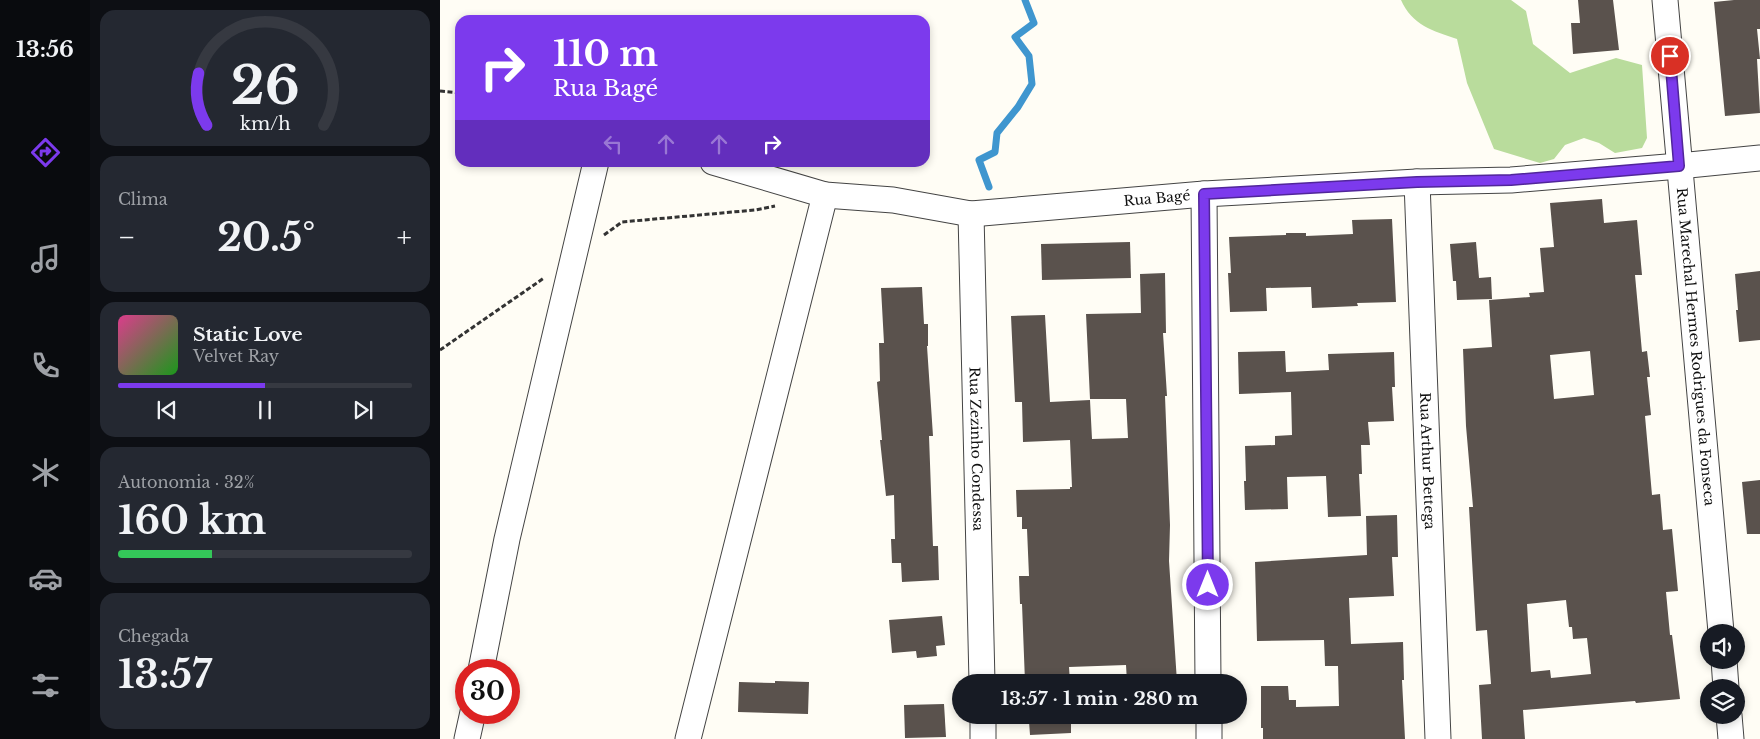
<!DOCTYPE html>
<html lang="pt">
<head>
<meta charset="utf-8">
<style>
  body { margin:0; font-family:"Libre Baskerville",serif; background:#242831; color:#f1f3f6; height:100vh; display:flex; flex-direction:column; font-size:19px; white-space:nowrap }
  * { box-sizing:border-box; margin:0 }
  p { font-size:16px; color:#9ea1a6 }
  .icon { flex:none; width:28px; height:28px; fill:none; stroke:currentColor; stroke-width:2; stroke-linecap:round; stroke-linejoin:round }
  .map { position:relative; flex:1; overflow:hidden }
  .sheet { display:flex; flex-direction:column; gap:10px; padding:10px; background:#0d0f14; width:350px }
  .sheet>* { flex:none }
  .top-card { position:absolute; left:15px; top:15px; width:475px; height:152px; border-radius:15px; box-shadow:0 2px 8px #0003; background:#7c3aed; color:#fff; overflow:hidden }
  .fabs { position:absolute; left:1260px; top:624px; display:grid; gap:10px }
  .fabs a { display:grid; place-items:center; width:45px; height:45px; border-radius:50%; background:#171b24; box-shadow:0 2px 8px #0003; font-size:25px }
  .speed { position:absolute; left:15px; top:659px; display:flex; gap:10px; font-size:25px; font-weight:700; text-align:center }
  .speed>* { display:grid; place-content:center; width:65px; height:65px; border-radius:50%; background:#171b24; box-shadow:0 2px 8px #0003; line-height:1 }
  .speed .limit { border:8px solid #d22; background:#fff; color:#111 }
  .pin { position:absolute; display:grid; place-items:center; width:42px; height:42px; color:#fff; margin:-21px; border:2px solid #fff; border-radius:50%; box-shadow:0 1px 5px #0007 }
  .me { position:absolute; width:55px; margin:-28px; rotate:0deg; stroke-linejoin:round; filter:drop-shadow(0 0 4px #0008) }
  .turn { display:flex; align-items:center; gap:18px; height:105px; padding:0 15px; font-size:22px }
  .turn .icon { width:65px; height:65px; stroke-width:2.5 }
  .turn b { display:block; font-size:35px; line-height:42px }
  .lanes { display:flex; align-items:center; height:48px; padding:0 15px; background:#0003; justify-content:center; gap:25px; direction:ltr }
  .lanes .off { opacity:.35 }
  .big { font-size:38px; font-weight:700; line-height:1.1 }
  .sheet .card { flex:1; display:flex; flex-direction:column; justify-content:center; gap:8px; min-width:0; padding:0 18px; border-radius:15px; background:#242831 }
  .sheet .dial { align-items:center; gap:0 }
  .dial svg { height:130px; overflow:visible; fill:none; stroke:#363941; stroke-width:7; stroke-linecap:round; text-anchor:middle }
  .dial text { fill:#f1f3f6; stroke:none }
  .song { display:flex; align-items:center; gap:15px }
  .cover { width:60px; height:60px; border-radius:8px; background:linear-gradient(135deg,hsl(330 70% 55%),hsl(120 70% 35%)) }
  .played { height:5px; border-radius:2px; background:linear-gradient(90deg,#7c3aed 50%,#363941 50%) }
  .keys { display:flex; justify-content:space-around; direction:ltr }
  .heat { display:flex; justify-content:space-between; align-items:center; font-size:28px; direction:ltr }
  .charge { height:8px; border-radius:4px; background:linear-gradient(90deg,#34c759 32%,#363941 0) }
  .trip { position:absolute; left:512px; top:674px; width:295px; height:50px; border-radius:25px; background:#171b24; box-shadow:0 2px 8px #0003; font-weight:700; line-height:50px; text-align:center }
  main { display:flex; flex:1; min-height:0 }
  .tab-bar { display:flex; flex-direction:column; width:90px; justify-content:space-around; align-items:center; background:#090b0e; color:#9ea1a6 }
  .tab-bar .icon { width:35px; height:35px }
  .tab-bar .active { color:#7c3aed }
  .tab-bar b { font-size:22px; color:#f1f3f6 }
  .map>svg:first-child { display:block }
</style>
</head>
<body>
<main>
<nav class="tab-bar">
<b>13:56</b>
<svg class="icon active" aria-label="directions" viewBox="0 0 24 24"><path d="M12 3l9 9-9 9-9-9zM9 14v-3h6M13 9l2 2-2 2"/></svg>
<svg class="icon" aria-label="music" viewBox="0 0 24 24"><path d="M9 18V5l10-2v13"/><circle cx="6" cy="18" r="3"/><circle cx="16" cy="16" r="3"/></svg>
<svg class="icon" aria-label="phone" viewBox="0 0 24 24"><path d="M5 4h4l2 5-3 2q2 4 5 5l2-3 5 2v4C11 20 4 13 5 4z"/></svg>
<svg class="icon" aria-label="climate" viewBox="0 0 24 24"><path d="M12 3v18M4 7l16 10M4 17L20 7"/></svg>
<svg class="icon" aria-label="car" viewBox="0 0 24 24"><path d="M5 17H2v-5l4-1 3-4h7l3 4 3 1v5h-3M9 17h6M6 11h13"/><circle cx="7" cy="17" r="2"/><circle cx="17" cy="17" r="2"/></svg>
<svg class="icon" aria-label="filters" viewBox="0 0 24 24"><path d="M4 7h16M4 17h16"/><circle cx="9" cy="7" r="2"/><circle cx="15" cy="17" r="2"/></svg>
</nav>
<section class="sheet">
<div class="card dial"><svg viewBox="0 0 100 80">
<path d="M14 69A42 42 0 1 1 86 69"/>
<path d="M14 69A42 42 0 0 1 9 37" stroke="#7c3aed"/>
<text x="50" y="56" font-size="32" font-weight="700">26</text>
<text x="50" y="72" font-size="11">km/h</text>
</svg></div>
<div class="card"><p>Clima</p>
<div class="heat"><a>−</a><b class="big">20.5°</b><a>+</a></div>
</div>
<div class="card">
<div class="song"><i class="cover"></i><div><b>Static Love</b><p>Velvet Ray</p></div></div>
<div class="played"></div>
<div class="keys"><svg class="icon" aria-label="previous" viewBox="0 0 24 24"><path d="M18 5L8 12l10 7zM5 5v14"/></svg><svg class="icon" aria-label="pause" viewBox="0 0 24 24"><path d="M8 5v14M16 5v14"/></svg><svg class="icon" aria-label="next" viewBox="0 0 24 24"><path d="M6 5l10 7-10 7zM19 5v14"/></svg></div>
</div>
<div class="card"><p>Autonomia · 32%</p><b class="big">160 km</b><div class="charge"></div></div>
<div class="card"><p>Chegada</p><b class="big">13:57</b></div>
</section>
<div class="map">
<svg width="1320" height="739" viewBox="0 0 1320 739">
  <rect width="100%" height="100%" fill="#fffdf5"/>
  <path fill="#b9dc9c" d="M961,0h110l15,11 7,33 37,29 46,-15 26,7 5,73 -5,10 -27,5 -16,-10 -15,-5 -19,7 -11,14 -14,4 -46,-14 -27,-66 -10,-44c-24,-8 -45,-14 -56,-39z"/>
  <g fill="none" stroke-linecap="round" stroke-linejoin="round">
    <path stroke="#3f96cf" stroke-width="7" d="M549,187l-10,-27 16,-8 2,-19 21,-26 14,-23 -3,-28 -14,-19 19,-14 -9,-23"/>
  </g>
  <g fill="#5a524d" fill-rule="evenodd">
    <path d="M1138,0h35l6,50 -46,4 -2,-31h9z"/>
    <path d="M1294,0h26v29h-3l3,30h-3l3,54 -35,3 -11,-114z"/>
    <path d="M1162,199l2,24 33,-3 5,55h-7l7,77 5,-1 3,26h-3l4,38 -6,1 7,79 8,-1 3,36 9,-1 6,62 -12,1 4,43h2l8,64 -44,4 -1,-2 -112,9 2,29h-43l-3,-54 12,-1 -4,-54 -11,1 -7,-124h4l-7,-81 -3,-77 29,-2 -3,-47 41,-3 -1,-4 15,-1 -4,-44 14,-1 -4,-44zM1150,351l4,44 -40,4 -4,-44zM1126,600l3,27h3l1,12 14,-1 4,36 -40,4 -1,-8 -19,2 -4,-68z"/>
    <path d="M952,219l4,83 -39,1 1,3 -46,2 -1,-21 -45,1 1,23 -37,1 -2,-39h3l-2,-36 57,-2v-2h20v3l47,-2 -1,-14z"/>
    <path d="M690,242l1,36 -89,2 -1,-36z"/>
    <path d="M1036,242l3,36 12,-1 1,22 -35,1 -1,-19h-3l-3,-37z"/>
    <path d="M1320,271v69l-21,2 -3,-32h2l-3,-36z"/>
    <path d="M725,273l1,60h-3l4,63h-2l5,129 -1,36 8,121h-50l-1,-17 -57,2 1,15h-45l-3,-78h-2l-1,-28h10l-2,-47h-5v-12h-5l-1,-27 54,-1v-2h2l-2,-47 -47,2 -1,-40h-7l-4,-86 34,-1 5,87 40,-2 2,39 36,-1 -2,-39h-36l-4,-85 55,-1 -1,-39z"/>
    <path d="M482,287l2,37h4v22h-1l6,90h-4l4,110h5l1,34 -37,2 -1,-19h-9l-1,-24h4l-1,-44 -8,1 -6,-56h2l-5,-58 3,-1 -1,-38h5l-3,-55z"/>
    <path d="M845,351l1,21 43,-2 -1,-16 66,-2 1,35h-3l2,34 -26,1 2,23h-9l1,29h-3l2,42 -33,1 -2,-41 -39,1 1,32 -43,1 -1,-29h2l-1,-35 30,-1v-9l17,-1 -1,-43 -52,2 -1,-42z"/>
    <path d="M1320,480v54h-13l-5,-52z"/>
    <path d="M957,515l1,42h-6l2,39 -45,2 2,46 52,-2 1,38h-2l3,59h-142v-11h-2v-42h27l1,14h7v7l43,-1 -1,-40h-13l-1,-26 -67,1 -2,-79 112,-7 -1,-39z"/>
    <path d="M502,616l3,29 -9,1 1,10 -20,2 -1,-7 -24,2 -3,-33z"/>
    <path d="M335,681l34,1 -1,32 -70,-2 1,-30 36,1z"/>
    <path d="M504,704l2,33 -41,1 -1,-33z"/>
    <path d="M586,715h45v18l-41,2 -1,-14h-3z"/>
  </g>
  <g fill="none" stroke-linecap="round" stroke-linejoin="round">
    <g stroke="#444" stroke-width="27">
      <g id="street">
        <path id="s1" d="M1225,0l56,632"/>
        <path id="s2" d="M977,182l21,557"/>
        <path d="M764,194l4,488"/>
        <path id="s3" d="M385,195l68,5 78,14 233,-20 213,-12 94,-2 168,-14 81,-8"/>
        <path id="s4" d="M531,214l11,468"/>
        <path d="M1284,660l2,28"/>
        <path d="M41,670l26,-131 89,-377"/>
        <path d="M543,715v24"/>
        <path d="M769,715v24"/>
        <path d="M1289,715l2,24"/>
        <path d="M27,739l6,-27"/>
        <path d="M248,739l137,-544 -112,-33"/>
      </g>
    </g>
    <g stroke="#333" stroke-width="3" stroke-dasharray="5 2.5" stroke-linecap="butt">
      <path d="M0,91l20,2"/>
      <path d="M164,235l18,-13 133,-12 20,-4"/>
      <path d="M0,350l104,-72"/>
    </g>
    <use href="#street" stroke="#fff" stroke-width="25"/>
  </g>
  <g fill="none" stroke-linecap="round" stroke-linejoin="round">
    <g stroke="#51269a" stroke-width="12">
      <path id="route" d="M768,585l-4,-391 213,-12 94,-2 168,-14 -9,-110"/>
    </g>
    <use href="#route" stroke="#7c3aed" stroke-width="9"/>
  </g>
  <g text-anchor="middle" stroke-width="5" stroke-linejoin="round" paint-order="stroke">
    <g font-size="14" fill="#111" stroke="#fff">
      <text dy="5" stroke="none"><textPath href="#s3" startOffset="334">Rua Bagé</textPath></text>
      <text dy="5" stroke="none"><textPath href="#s1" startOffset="348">Rua Marechal Hermes Rodrigues da Fonseca</textPath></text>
      <text dy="5" stroke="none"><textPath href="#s4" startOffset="235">Rua Zezinho Condessa</textPath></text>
      <text dy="5" stroke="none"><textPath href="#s2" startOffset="279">Rua Arthur Bettega</textPath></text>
    </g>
  </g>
</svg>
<div class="fabs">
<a><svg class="icon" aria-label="sound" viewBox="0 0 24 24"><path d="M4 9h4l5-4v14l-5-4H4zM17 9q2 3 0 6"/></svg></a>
<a><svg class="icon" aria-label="layers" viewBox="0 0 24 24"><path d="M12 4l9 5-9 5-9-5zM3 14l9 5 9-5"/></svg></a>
</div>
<div class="speed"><div class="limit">30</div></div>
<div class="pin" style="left:1230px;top:56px;background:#d93025"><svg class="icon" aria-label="arrive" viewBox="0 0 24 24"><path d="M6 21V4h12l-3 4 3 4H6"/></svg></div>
<svg class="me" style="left:768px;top:585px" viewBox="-20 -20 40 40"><circle r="17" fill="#7c3aed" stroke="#fff" stroke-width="3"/><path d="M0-11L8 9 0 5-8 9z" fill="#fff"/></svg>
<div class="trip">13:57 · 1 min · 280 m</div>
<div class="top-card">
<div class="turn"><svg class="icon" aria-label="right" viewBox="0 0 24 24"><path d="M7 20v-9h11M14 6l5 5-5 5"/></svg><div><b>110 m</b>Rua Bagé</div></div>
<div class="lanes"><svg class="icon off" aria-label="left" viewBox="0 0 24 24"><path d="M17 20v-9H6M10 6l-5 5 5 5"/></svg><svg class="icon off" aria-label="ahead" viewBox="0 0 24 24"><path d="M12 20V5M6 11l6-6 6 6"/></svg><svg class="icon off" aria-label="ahead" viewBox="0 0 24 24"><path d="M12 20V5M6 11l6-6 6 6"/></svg><svg class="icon" aria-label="right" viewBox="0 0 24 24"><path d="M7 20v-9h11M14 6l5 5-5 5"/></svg></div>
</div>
</div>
</main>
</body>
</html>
